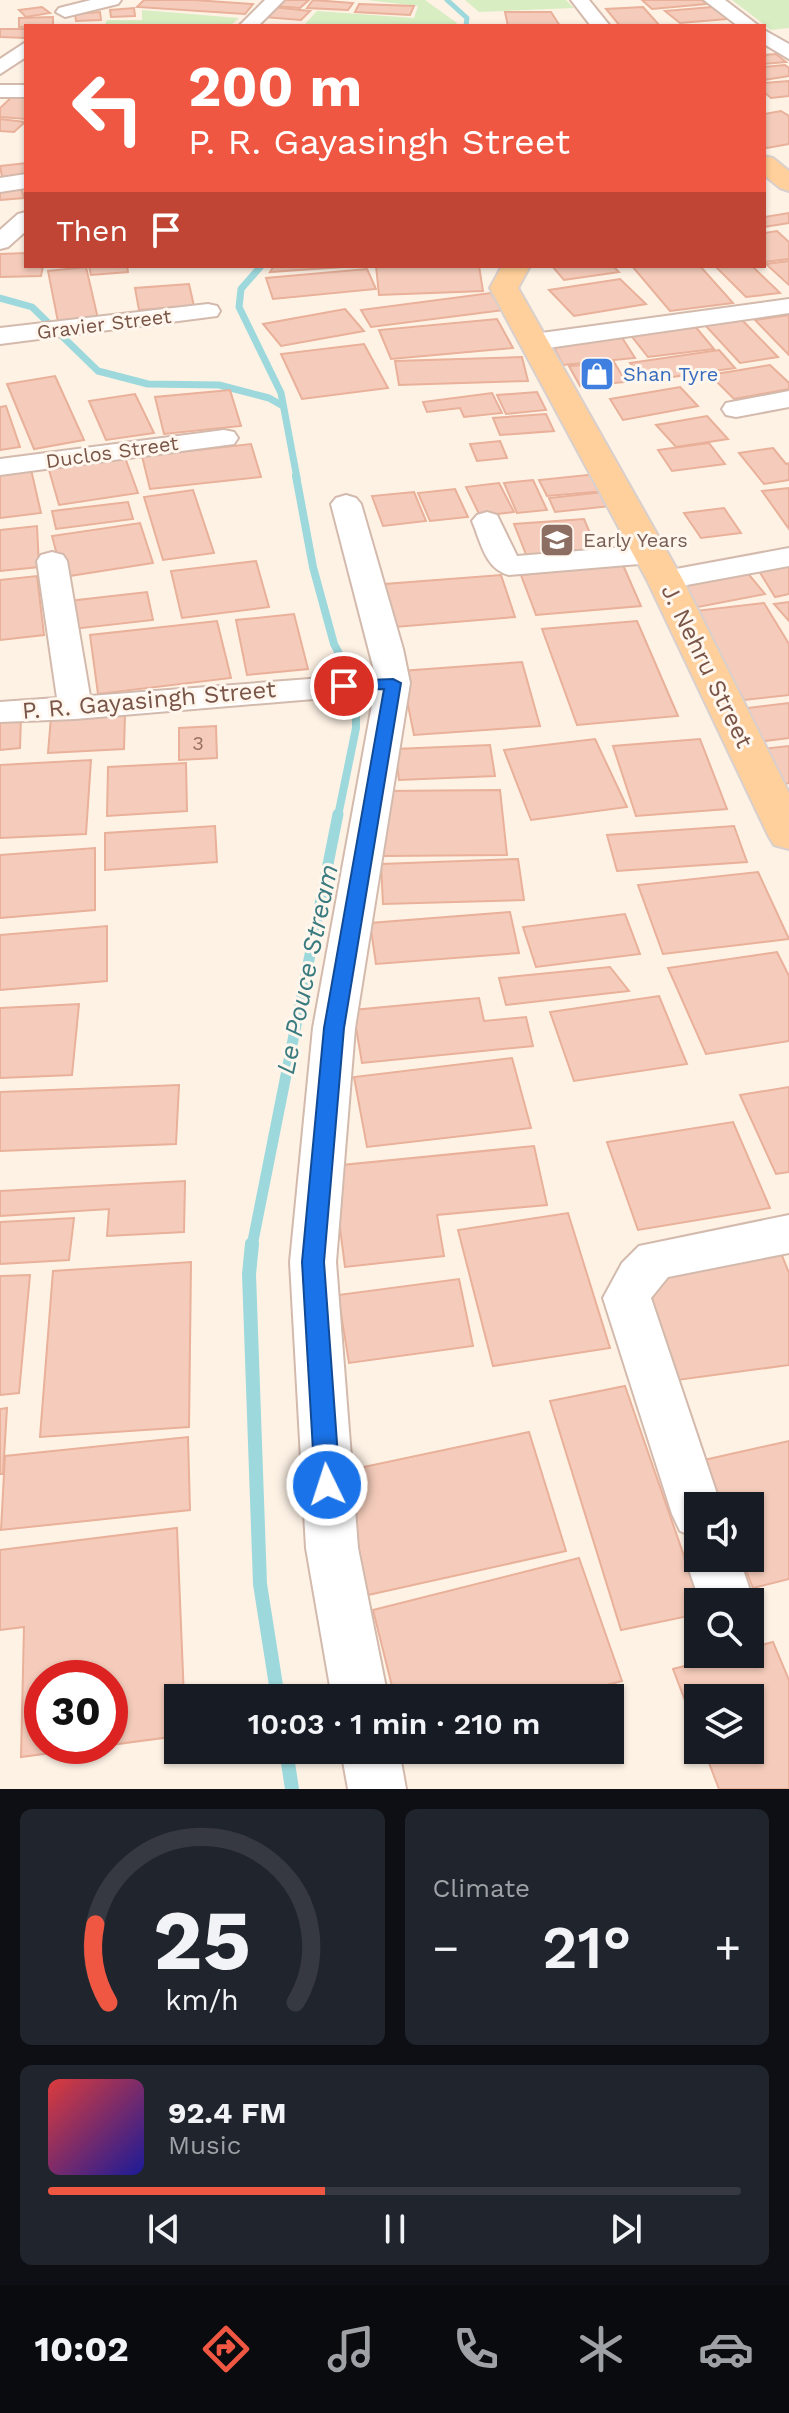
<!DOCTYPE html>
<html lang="en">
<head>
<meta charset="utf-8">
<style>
  body { margin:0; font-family:"Work Sans",sans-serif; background:#20242c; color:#f1f3f6; height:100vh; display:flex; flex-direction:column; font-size:30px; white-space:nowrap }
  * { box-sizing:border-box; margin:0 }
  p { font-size:26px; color:#9ea1a6 }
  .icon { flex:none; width:44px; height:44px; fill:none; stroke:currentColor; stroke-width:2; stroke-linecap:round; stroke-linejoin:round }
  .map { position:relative; height:1789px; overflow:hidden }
  .details { display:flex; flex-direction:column; gap:20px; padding:20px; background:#0d0f14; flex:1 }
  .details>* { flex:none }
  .top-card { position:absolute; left:24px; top:24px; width:742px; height:244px; border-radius:0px; box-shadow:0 2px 6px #0004; background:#f05742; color:#fff; overflow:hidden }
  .buttons { position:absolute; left:684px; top:1492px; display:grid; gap:16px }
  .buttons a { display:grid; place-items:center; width:80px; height:80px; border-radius:0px; background:#171b24; box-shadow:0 2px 6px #0004; font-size:40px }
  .speed { position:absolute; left:24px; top:1660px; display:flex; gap:16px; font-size:40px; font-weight:700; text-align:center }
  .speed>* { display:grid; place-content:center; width:104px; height:104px; border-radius:50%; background:#171b24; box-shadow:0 2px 6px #0004; line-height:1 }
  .speed .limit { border:12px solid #d22; background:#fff; color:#111 }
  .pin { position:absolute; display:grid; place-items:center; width:68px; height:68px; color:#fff; margin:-34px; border:4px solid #fff; border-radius:50%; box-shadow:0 2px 8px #0007 }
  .me { position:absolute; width:88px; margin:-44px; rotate:356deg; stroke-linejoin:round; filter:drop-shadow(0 0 6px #0008) }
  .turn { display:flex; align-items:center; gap:28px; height:168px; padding:0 32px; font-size:36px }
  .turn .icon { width:104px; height:104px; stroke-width:2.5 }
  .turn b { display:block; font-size:56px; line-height:68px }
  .then { display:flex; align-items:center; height:76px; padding:0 32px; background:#0003; gap:16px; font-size:30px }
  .big { font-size:60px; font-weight:600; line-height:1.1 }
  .details .widget { flex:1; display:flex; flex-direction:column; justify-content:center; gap:12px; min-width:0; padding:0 28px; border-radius:12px; background:#20242c }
  .details .dial { align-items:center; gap:0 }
  .dial svg { height:208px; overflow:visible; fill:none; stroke:#363941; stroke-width:7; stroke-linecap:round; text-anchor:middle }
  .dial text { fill:#f1f3f6; stroke:none }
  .song { display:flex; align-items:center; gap:24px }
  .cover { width:96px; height:96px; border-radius:12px; background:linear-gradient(135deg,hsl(0 70% 55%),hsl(240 70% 35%)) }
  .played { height:8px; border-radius:4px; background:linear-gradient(90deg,#f05742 40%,#363941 40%) }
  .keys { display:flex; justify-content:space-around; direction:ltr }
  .heat { display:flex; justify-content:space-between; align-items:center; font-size:44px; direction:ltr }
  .details .tiles { flex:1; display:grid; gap:20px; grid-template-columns:1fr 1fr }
  .widget:last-child { grid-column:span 2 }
  .trip { position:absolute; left:164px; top:1684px; width:460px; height:80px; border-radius:0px; background:#171b24; box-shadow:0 2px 6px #0004; font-weight:600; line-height:80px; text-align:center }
  .tabs { display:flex; height:128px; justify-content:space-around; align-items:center; background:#090b0e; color:#9ea1a6 }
  .tabs .icon { width:56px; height:56px }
  .tabs .selected { color:#f05742 }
  .tabs b { font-size:36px; color:#f1f3f6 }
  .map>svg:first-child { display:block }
</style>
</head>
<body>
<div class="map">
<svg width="789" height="1789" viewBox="0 0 789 1789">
  <rect width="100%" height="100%" fill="#fef2e5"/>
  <g fill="#d8edc2">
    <path d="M367,0h58l32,23 -2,3 -150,-2 12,-13 97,7 4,-12z"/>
    <path d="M465,0h101l8,8 -95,4z"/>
    <path d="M732,0h57v28l-18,2z"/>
    <path d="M142,10l97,8 -9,8h-126l3,-6h35z"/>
  </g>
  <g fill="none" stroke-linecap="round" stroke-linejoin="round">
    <path stroke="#9dd9dc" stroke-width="5" d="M447,0l20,18 -1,8"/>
    <g stroke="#9dd9dc" stroke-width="7">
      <path d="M261,266l-20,23 -2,18 42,86 16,85"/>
      <path d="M0,298l32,9 66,64 50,13 71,1 50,13 14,8"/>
    </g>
    <path stroke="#9dd9dc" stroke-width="8" d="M296,476l17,91 21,77 22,42v42l-18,88"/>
    <path stroke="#9dd9dc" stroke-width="11" d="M252,1246l86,-432"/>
    <g stroke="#9dd9dc" stroke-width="14">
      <path d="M252,1244l-3,30 11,310 18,114"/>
      <path d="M286,1750l6,39"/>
    </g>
  </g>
  <g fill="#f5ccbb" stroke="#e9b09a" stroke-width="2">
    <path d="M144,0h50l59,4 -8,10 -108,-7z"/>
    <path d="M279,0h30l-9,8 -26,-2z"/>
    <path d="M313,0l40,3 -5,7 -41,-2z"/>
    <path d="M642,0h60l5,4 -55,5z"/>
    <path d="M359,4l55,2 -4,9 -55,-3z"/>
    <path d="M42,7l8,6 -24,4 -7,-7z"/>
    <path d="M273,7l37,4 -9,9 -38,-3z"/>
    <path d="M643,7l17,19h-40l-14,-17z"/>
    <path d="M712,7l16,12 -48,4 -15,-12z"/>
    <path d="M134,8l1,8 -24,1 -1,-7z"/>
    <path d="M100,12l1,8 -25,1 -1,-7z"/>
    <path d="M505,12h46l9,14h-52z"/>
    <path d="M53,17v9l-34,1v-9z"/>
    <path d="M0,29h26v9l-26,-1z"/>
    <path d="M776,54l10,8 -22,2v-9z"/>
    <path d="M785,65l4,3v8l-25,4v-13z"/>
    <path d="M789,81v15l-18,2 -7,-6v-9z"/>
    <path d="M17,92l9,1v26l-26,-2v-9z"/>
    <path d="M781,111l8,5v28l-22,4 -3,-2v-32z"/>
    <path d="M0,119l25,3 -11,10 -14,-1z"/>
    <path d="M26,163v11l-24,3 -2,-11z"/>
    <path d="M21,186l3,12 -24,2v-12z"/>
    <path d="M789,213v10l-25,4v-10z"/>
    <path d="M777,231l12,11v17l-25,3v-29z"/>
    <path d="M26,253v13h17l-2,10 -41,1v-23z"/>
    <path d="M789,261v24l-23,-21z"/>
    <path d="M89,266h38l1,6 -37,3z"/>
    <path d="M274,266h83l-87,6z"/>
    <path d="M376,266h103l4,25 -104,4z"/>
    <path d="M552,266h61l6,6 -55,8z"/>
    <path d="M632,266h68l33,37 -63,8z"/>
    <path d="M752,266l28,27 -34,4 -30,-30z"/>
    <path d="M86,267l13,56 -40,4 -11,-56z"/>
    <path d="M367,269l9,20 -103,10 -7,-21z"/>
    <path d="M620,279l26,25 -72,12 -25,-26z"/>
    <path d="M189,284l5,22 -55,4 -4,-22z"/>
    <path d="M491,293l13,17 -133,17 -10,-17z"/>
    <path d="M345,309l19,22 -83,15 -18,-22z"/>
    <path d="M789,315v40l-34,-35z"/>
    <path d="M497,319l16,29 -122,11 -12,-29z"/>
    <path d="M742,320l36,37 -38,6 -35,-38z"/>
    <path d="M694,325l20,24 -66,8 -19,-24z"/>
    <path d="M621,336l14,22 -72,7 -12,-23z"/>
    <path d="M364,344l24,44 -86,11 -21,-45z"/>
    <path d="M719,350l16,18 -90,13 -15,-18z"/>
    <path d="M522,357l6,24 -129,4 -4,-24z"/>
    <path d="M614,362l12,20 -46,4 -11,-20z"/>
    <path d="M770,365l19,18v6l-55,10 -24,-24z"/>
    <path d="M55,376l29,64 -50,9 -27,-65z"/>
    <path d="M680,387l18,19 -75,14 -13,-21z"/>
    <path d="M230,390l11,36 -77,8 -9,-37z"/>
    <path d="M537,392l9,18 -40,4 -9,-19z"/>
    <path d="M492,393l10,20 -38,4 -4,-9 -33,4 -4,-10z"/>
    <path d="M135,394l19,39 -48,7 -17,-39z"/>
    <path d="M6,406l14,41 -20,3v-43z"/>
    <path d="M546,414l8,17 -54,4 -7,-17z"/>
    <path d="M707,416l21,23 -52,8 -20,-22z"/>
    <path d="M500,441l7,17 -30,3 -7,-17z"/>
    <path d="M709,443l16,21 -53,7 -14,-21z"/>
    <path d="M251,444l10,33 -111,12 -8,-33z"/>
    <path d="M773,448l13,16 3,-1v17l-25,4 -25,-31z"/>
    <path d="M123,452l15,41 -79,12 -12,-42z"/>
    <path d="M30,465l11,48 -41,5v-49z"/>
    <path d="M597,474l9,17 -59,5 -8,-16z"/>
    <path d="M533,480l14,30 -30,3 -13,-30z"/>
    <path d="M499,483l15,29 -34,4 -14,-29z"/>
    <path d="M789,488v41l-27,-38z"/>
    <path d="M455,489l13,28 -38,4 -12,-28z"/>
    <path d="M193,490l21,63 -51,7 -19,-63z"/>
    <path d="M414,492l12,29 -43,5 -11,-30z"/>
    <path d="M604,492l7,14 -56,6 -6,-14z"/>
    <path d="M128,502l5,17 -77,10 -4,-18z"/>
    <path d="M724,508l17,25 -40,5 -17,-25z"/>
    <path d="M584,519l16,38 -71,5 -15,-38z"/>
    <path d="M140,523l13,40 -90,14 -11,-41z"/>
    <path d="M37,526l2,41 -39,4v-41z"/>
    <path d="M256,561l13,46 -87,11 -11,-47z"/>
    <path d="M623,565l18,41 -105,9 -15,-40z"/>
    <path d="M789,565v29l-14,3 -16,-26z"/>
    <path d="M745,570l20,24 -67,13 -19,-24z"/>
    <path d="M501,575l14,42 -120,10 -10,-43z"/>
    <path d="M37,576l7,59 -44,5v-60z"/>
    <path d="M147,592l6,28 -80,9 -4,-28z"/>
    <path d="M789,602v19l-15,-17z"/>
    <path d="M764,603l25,41v51l-45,5 -49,-89z"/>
    <path d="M294,614l14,55 -61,6 -11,-55z"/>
    <path d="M217,621l14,57 -133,16 -8,-59z"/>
    <path d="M637,621l41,95 -101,9 -35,-96z"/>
    <path d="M522,662l18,64 -126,9 -13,-64z"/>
    <path d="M789,703v35l-32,4 -18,-33z"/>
    <path d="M125,713l-1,36 -76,4 3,-36z"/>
    <path d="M21,716l-1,32 -20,2v-32z"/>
    <path d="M216,726l1,32 -38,2v-32z"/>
    <path d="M595,739l32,68 -96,13 -27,-70z"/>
    <path d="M700,739l27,70 -91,7 -23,-70z"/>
    <path d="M490,745l5,31 -96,4 -4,-31z"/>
    <path d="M789,746v37l-8,2 -20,-36z"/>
    <path d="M91,760l-5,74 -86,4v-73z"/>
    <path d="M186,763l1,48 -80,5 1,-49z"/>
    <path d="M500,790l7,65 -124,1 -2,-65z"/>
    <path d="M215,826l2,36 -112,8v-37z"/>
    <path d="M734,826l13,36 -130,9 -10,-36z"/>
    <path d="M95,848v62l-95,8v-63z"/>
    <path d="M518,859l6,41 -141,4 -2,-40z"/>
    <path d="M758,872l31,67 -126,15 -25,-69z"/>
    <path d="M510,912l9,41 -143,11 -6,-41z"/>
    <path d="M625,914l15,40 -104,13 -13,-40z"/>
    <path d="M107,926v55l-107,9v-55z"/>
    <path d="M777,952l12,24v65l-83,13 -38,-86z"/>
    <path d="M610,967l19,24 -123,14 -7,-27z"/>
    <path d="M659,996l28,68 -113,17 -24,-69z"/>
    <path d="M479,998l5,23 42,-4 7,29 -171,17 -9,-53z"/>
    <path d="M79,1004l-7,71 -72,3v-70z"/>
    <path d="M512,1058l19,70 -164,19 -13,-70z"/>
    <path d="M179,1085l-3,59 -176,7v-59z"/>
    <path d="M789,1087v85l-13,2 -36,-79z"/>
    <path d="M733,1122l37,86 -132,22 -31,-88z"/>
    <path d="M534,1146l13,59 -110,10 7,41 -99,11 -13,-101z"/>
    <path d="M185,1181l-1,51 -77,4 2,-27 -109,7v-25z"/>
    <path d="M568,1213l42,135 -117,18 -35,-136z"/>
    <path d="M74,1218l-5,42 -69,4v-42z"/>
    <path d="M781,1253l8,20v92l-119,16 -27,-88 37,-27z"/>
    <path d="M191,1262l-2,165 -149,10 13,-166z"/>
    <path d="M30,1275l-11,118 -19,2v-119z"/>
    <path d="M459,1279l14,67 -124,17 -11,-68z"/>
    <path d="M625,1386l75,216 -2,12 -77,16 -71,-229z"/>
    <path d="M7,1408l-4,66h-3v-65z"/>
    <path d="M529,1432l37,119 -198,44 -28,-123z"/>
    <path d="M188,1437l2,73 -189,20 4,-74z"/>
    <path d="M789,1441v138l-36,9 -12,-30h9v-52h-29l-17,-46z"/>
    <path d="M177,1528l7,170h-6v38l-68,9v-67h-68v68h61l-82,11 3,-130 -24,3v-80z"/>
    <path d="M579,1558l43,123 -65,17h-162l-22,-88z"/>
    <path d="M773,1642l16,38v109h-70l-15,-39h46v-52h-52v37l-25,-66 56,-15h21v-6z"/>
  </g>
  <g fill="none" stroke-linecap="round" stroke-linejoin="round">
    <g stroke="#d3baad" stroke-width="4">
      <g id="minor">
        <path d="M91,0h30l-3,4 -53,13 -9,-5 3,-4z"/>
        <path d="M265,0h19l-26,26h-19z"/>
        <path d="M571,0h18l21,26h-19z"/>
        <path d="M704,0h21l34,26h-21z"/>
        <path d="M764,30l25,14v15l-25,-15z"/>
        <path d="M26,42v15l-26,17v-15z"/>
        <rect x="0" y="85" width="26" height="12"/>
        <path d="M26,174v14l-26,4v-14z"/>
        <path d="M26,212v19l-18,16 -8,2v-19l18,-16z"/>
        <path d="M789,299v14l-255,37 -9,-3 -4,-5 4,-5 9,-3z"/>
        <path d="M208,304l9,2 3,5 -3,5 -217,28v-16z"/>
        <path d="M789,391v16l-53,10 -10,-2 -4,-6 4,-6z"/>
        <path d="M224,430l10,2 4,6 -4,6 -234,31v-16z"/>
        <path d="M346,495l10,3 5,6 42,145 7,34 -55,345 -19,234 22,286 30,150h-56l-26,-150 -16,-286 23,-234 61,-334 -299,25 -75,3v-20l57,-4 -20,-137 4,-6 11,-3 11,3 4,6 23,135 285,-22 -44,-170 5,-6z"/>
        <path d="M487,512l10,3 20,41 134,-11 11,3 4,6 -4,6 -11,3 -142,12c-24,-6 -28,-33 -37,-54l5,-6z"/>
        <path d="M789,548v18l-124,23 -11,-2 -4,-7 4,-7 11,-2z"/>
        <path d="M789,1215v38l-121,24 -17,21 70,208h-23v52h41l15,44 -4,10v-10h-50l-15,-44 8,-18 4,-2 -17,-7 -8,-17 -69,-216 19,-35 17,-17z"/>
        <path d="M341,1750h58l7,39h-58z"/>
      </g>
    </g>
    <g stroke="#d9cfcc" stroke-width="4">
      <g id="major">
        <path d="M764,156l9,2 16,13v20l-9,-3 -16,-13z"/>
        <path d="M502,266h28l-12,22 165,292 106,213v56l-15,-4 -6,-10 -121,-255 -157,-292z"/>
      </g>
    </g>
    <use href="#minor" fill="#fff" fill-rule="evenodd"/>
    <use href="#major" fill="#ffd09b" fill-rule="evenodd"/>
  </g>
  <path fill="#1a73e8" stroke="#114b97" stroke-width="2" d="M393,679l8,4 -57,345 -20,234 16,223 -4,8 -9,3 -8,-3 -4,-8 -13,-223 22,-234 60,-339 -40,1 -8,-4 8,-5z"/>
  <defs>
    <g id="shop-square" transform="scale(1.8)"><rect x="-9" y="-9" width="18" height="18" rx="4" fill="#3f7fe0" stroke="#fff6ed"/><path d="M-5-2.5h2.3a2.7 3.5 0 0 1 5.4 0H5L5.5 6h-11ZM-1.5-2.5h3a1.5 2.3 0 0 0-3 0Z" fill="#fff"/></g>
    <g id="school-square" transform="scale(1.8)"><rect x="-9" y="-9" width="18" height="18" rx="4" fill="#8d6e63" stroke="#fff6ed"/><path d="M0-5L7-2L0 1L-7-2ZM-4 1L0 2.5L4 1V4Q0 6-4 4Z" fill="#fff"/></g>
  </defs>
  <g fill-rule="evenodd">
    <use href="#shop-square" x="597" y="374"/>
    <use href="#school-square" x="557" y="540"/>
  </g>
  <g text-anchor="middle" stroke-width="6" stroke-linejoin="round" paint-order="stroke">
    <g font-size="20" fill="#795548" stroke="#fff6ed">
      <text transform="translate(104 324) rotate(-7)" y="7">Gravier Street</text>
      <text transform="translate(112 452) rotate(-8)" y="7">Duclos Street</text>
    </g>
    <g font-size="20" fill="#366cbe" stroke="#fff6ed" text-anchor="start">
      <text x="623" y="381">Shan Tyre</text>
    </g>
    <g font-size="20" fill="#785e54" stroke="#fff6ed" text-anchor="start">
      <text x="583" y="547">Early Years</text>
    </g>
    <g font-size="20" fill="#987365">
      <text x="198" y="750">3</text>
    </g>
    <g font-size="24" fill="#795548" stroke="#fff6ed">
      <text transform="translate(707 666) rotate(64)" y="8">J. Nehru Street</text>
      <text transform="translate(149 700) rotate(-5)" y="8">P. R. Gayasingh Street</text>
    </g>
    <g font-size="26" font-style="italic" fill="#3a7b7f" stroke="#fff6ed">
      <text transform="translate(307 969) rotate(-78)" y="9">Le Pouce Stream</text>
    </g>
  </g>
</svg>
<div class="buttons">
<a><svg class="icon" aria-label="sound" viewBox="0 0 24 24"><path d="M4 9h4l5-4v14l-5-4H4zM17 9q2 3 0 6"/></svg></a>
<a><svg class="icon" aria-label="search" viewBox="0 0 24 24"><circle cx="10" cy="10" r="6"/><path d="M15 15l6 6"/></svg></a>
<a><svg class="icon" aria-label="layers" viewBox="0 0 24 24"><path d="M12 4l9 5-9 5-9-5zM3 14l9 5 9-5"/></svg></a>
</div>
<div class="speed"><div class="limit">30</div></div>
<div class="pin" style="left:344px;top:686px;background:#d93025"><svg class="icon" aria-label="arrive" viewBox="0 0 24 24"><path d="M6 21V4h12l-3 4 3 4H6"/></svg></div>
<svg class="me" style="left:327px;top:1485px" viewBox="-20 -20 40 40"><circle r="17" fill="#1a73e8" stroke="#fff" stroke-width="3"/><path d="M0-11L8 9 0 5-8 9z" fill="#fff"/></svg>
<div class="trip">10:03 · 1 min · 210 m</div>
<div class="top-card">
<div class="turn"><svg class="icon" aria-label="left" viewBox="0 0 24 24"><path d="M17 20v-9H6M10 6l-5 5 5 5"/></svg><div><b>200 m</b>P. R. Gayasingh Street</div></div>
<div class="then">Then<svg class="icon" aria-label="arrive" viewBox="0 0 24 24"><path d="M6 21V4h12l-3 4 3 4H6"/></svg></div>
</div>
</div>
<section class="details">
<div class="tiles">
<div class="widget dial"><svg viewBox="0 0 100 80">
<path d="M14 69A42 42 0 1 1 86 69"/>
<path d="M14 69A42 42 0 0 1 9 39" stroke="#f05742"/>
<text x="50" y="56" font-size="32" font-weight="700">25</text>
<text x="50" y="72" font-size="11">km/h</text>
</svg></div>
<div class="widget"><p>Climate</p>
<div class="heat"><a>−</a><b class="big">21°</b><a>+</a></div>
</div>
<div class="widget">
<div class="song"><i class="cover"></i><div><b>92.4 FM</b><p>Music</p></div></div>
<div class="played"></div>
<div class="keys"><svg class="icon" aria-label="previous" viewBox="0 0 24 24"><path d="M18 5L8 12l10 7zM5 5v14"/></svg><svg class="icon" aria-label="pause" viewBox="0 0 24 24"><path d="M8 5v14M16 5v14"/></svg><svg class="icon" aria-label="next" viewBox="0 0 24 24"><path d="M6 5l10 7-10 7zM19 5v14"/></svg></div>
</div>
</div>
</section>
<nav class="tabs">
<b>10:02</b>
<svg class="icon selected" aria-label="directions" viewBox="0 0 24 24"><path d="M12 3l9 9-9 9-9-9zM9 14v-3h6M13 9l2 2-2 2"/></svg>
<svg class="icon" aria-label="music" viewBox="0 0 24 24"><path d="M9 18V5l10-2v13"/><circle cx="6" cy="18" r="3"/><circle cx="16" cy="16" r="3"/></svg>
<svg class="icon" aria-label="phone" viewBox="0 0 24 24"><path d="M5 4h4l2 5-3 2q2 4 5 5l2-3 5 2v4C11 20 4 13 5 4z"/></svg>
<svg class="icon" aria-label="climate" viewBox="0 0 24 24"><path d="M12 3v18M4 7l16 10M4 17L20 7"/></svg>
<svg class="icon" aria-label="car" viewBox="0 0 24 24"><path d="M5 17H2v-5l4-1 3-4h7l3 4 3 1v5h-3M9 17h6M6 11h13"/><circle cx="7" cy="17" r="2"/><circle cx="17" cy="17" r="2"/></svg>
</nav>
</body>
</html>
